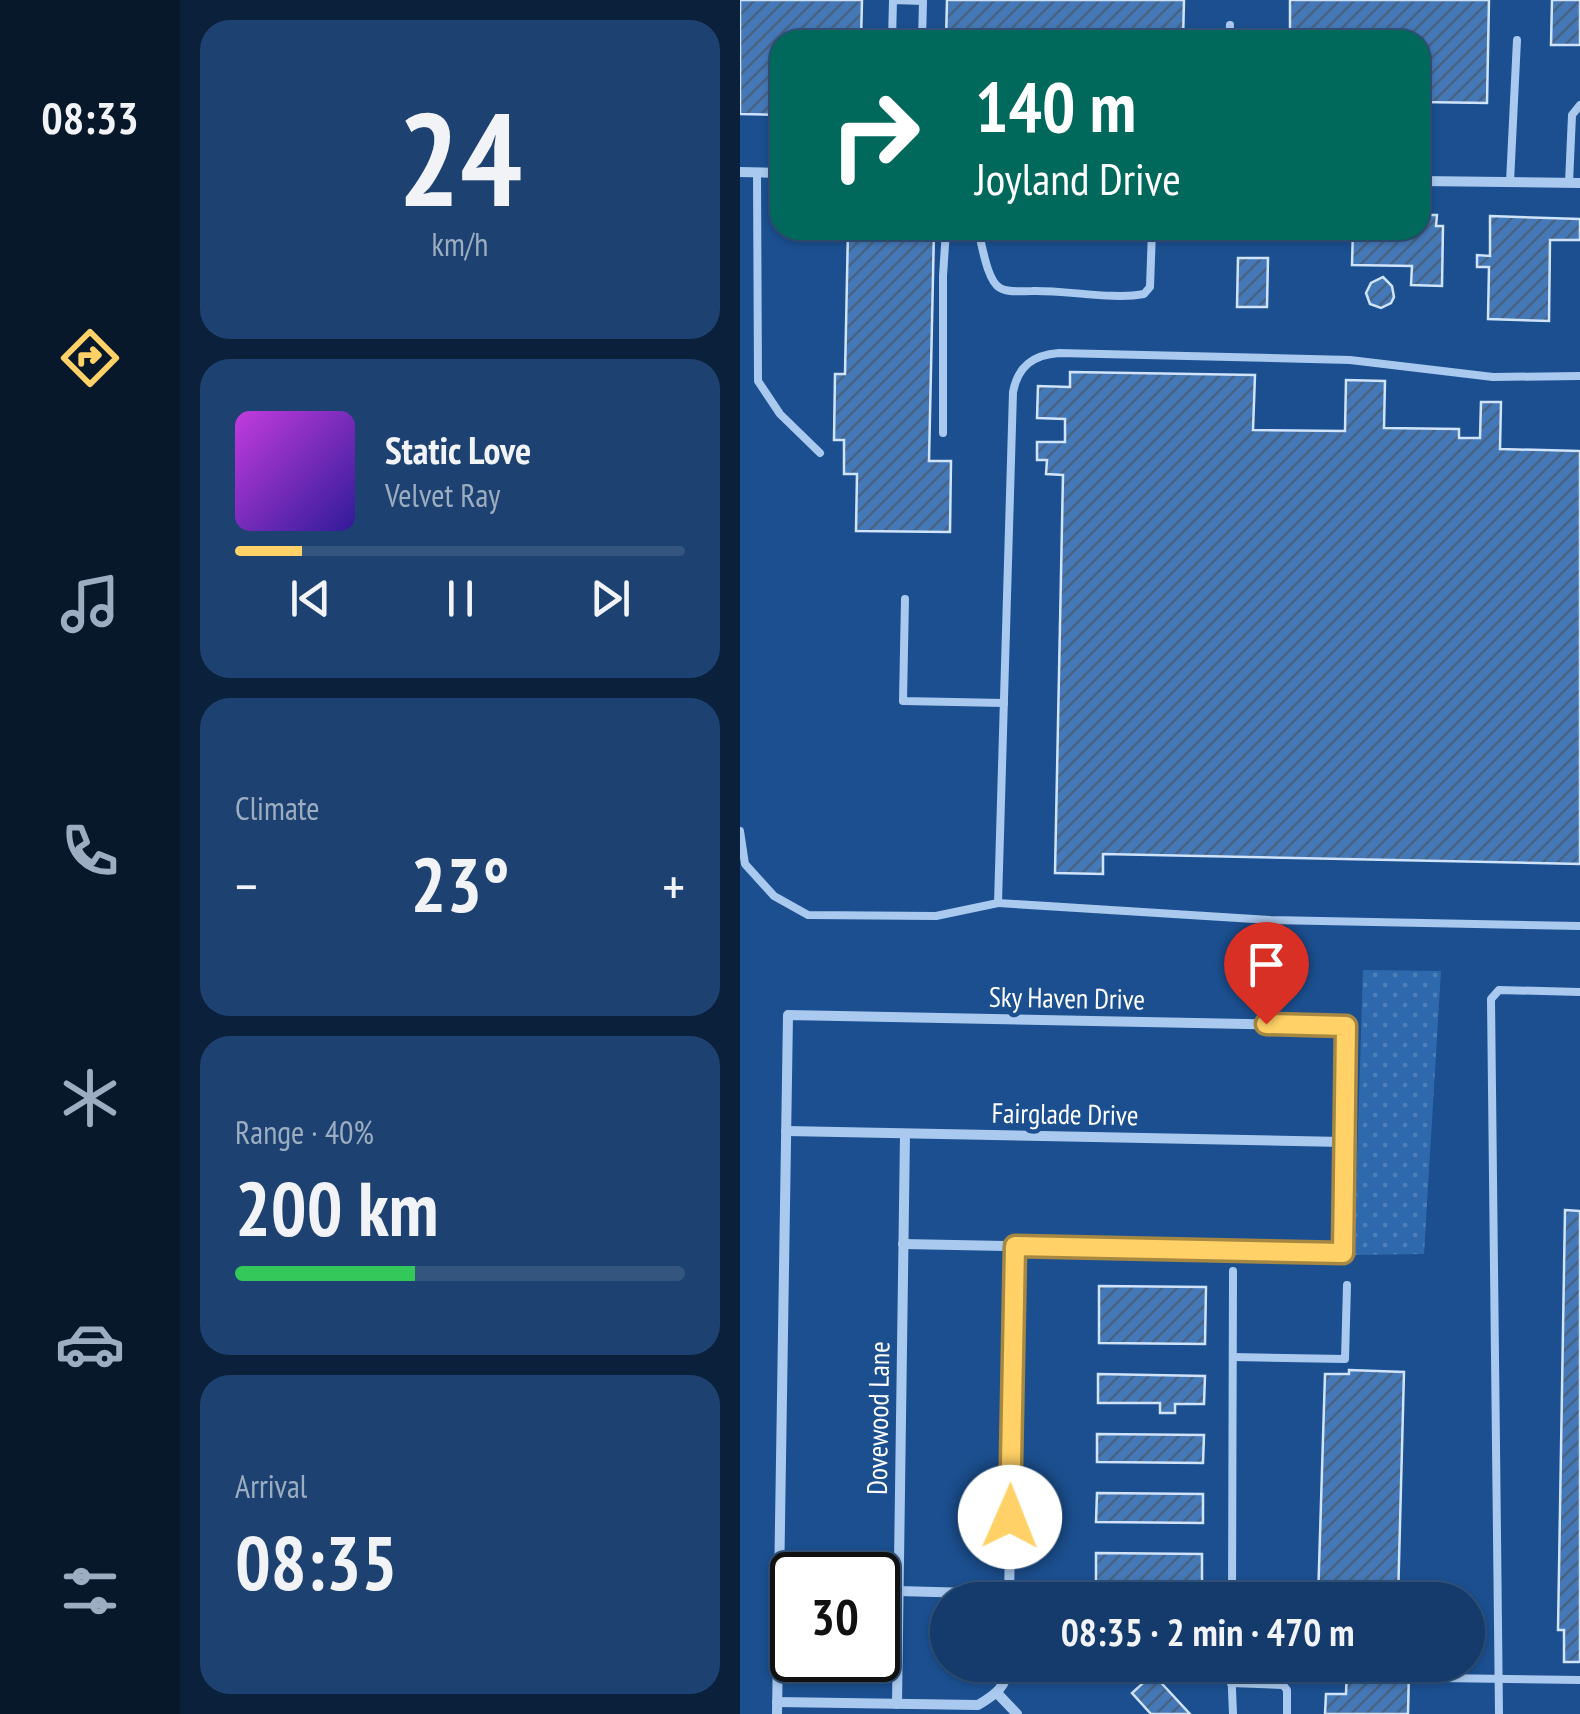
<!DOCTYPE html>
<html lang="en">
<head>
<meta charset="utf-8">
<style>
  body { margin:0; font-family:"PT Sans Narrow",sans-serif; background:#1d4271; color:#f1f3f6; height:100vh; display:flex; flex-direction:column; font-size:38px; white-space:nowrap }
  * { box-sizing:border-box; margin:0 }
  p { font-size:32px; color:#9dadc1 }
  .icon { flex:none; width:55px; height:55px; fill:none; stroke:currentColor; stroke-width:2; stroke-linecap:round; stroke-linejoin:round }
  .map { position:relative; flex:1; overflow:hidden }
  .details { display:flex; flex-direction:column; gap:20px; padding:20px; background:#0b203b; width:560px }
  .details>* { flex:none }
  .hud { position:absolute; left:30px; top:30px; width:660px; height:210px; border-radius:30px; box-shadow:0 2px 8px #0004,0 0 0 2px #33557e; background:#00695c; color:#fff; overflow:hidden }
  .speed { position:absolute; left:30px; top:1552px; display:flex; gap:20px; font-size:50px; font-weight:700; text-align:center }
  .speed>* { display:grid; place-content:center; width:130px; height:130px; border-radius:50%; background:#143b6b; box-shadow:0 2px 8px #0004,0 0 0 2px #33557e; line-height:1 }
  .speed .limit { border:5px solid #111; border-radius:15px; background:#fff; color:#111 }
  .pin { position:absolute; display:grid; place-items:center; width:85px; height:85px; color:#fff; margin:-102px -42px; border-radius:50% 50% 50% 0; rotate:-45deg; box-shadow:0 0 10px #0007 }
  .pin .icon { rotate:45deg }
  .me { position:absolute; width:110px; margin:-55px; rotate:1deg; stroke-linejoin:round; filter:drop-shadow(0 0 8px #0008) }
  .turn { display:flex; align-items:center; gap:35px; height:210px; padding:0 40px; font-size:45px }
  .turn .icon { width:130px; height:130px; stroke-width:2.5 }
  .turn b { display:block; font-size:70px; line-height:85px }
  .big { font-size:75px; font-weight:600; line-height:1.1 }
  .details .tile { flex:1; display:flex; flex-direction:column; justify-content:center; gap:15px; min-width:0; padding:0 35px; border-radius:30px; background:#1d4271 }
  .details .dial { align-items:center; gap:0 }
  .dial b { font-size:130px; line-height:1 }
  .song { display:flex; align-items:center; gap:30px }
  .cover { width:120px; height:120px; border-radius:15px; background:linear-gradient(135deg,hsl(290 70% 55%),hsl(250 70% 35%)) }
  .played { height:10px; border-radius:5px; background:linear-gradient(90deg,#ffd166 15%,#33557e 15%) }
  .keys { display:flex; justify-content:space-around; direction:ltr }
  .heat { display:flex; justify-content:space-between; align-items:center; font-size:55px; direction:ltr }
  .charge { height:15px; border-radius:8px; background:linear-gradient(90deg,#34c759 40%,#33557e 0) }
  .trip { position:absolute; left:190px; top:1582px; width:555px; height:100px; border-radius:50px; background:#143b6b; box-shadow:0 2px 8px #0004,0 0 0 2px #33557e; font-weight:600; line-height:100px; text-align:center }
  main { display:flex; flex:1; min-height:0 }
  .tab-bar { display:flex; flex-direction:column; width:180px; justify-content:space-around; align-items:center; background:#08182b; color:#9dadc1 }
  .tab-bar .icon { width:70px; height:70px }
  .tab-bar .selected { color:#ffd166 }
  .tab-bar b { font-size:45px; color:#f1f3f6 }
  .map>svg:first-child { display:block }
</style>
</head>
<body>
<main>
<nav class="tab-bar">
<b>08:33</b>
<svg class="icon selected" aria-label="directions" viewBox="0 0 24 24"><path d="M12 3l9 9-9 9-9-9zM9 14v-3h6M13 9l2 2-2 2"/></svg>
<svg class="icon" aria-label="music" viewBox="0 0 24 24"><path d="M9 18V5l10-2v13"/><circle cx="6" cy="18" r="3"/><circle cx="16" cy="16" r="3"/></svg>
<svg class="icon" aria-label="phone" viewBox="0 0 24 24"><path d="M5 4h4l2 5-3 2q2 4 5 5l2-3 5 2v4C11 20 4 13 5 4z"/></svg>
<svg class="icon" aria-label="climate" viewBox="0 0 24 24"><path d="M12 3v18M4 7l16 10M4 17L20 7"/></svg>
<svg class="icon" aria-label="car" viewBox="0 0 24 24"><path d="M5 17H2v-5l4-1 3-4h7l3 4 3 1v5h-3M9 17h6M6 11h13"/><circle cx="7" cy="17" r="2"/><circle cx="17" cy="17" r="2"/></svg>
<svg class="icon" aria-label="filters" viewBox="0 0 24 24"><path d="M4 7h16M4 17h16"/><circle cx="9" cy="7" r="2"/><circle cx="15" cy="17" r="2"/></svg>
</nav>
<section class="details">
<div class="tile dial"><b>24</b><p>km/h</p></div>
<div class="tile">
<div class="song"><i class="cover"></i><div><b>Static Love</b><p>Velvet Ray</p></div></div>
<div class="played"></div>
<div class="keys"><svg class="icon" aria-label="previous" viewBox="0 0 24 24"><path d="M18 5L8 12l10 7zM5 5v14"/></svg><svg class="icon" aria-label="pause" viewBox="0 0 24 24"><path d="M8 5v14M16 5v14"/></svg><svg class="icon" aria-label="next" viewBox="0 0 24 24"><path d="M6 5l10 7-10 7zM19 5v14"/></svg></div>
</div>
<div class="tile"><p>Climate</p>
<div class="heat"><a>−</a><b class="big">23°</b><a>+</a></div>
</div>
<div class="tile"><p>Range · 40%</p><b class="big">200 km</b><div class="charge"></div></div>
<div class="tile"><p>Arrival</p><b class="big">08:35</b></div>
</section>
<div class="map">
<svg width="840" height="1714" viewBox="0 0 840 1714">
  <defs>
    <pattern id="grass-dots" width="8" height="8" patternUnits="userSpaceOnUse" patternTransform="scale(2.5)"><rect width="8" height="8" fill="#2e69ad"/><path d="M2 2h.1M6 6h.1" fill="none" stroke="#4d80b9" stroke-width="1.8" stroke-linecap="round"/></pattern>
    <pattern id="building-hatch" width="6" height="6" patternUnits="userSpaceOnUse" patternTransform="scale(2.5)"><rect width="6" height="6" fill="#4478b7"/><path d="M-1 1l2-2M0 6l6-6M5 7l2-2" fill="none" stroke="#486282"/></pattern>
  </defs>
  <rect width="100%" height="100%" fill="#1b4f8f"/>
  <path fill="url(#grass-dots)" d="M623,970l78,1 -17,283 -70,1z"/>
  <g fill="url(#building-hatch)" stroke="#cfe3fa" stroke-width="2.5">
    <path d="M0,0h122l-1,40h-81v75l-40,-1z"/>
    <path d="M207,0h237l-1,40h-237z"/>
    <path d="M550,0h199l-2,103 -67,-1v-62h-130z"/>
    <path d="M812,0h28v45h-29z"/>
    <path d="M680,215h17l-1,11h7l-1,60 -31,-1 1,-19 -60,-1 1,-35h67z"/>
    <path d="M750,216l90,3v21h-30l-1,81 -61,-2 1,-52h-12v-12l13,1z"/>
    <path d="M108,230h86l-5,231h22l-1,71 -94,-1 1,-57h-13v-34h-10l1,-66h10z"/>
    <path d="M498,258h30l-1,49h-30z"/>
    <path d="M643,277l9,9 2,11 -3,6 -10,5 -11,-4 -4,-11 5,-10z"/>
    <path d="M330,372l185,3 -2,55 92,1 1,-51 39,1 -1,47 75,1v9h21l1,-36h20l-1,47 80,2v413l-477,-10v20l-48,-1 8,-398 -17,-1 1,-14h-10v-18h28v-23l-28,-1 1,-32 32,1z"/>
    <path d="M825,1210l15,1v451h-16v-32h-6z"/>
    <path d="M359,1286l107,1 -1,57 -106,-1z"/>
    <path d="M609,1370l55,2 -6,228h-80l7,-226h24z"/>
    <path d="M358,1374l107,2 -1,28h-29v9h-15v-10h-62z"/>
    <path d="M357,1434l107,1 -1,28 -106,-1z"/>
    <path d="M357,1493l106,1v29l-107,-1z"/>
    <path d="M356,1553l106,1v28l-106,-1z"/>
    <path d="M607,1665h53v5h9l-1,44h-83l1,-20h20z"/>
    <path d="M413,1674l37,40h-39l-19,-21z"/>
  </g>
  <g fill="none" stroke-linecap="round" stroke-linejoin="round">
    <g stroke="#a9c9ee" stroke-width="8">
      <path d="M152,40l1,-40 30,1 -1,39"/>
      <path d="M489,40l1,-15"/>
      <path d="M17,173l1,208 22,33 40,39"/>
      <path d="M770,182l7,-142"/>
      <path d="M829,183l3,-68 8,-10"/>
      <path d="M238,230c4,14 9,51 22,58 9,5 22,3 32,3 34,-1 81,9 112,3l6,-7 2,-57"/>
      <path d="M840,376l-87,1 -143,-17 -291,-7c-26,2 -41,13 -46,39l-15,511 272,17 310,6"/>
      <path d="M203,433v-157l3,-46"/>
      <path d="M165,599l-2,102 101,2"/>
      <path d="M0,831l5,33 29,32 34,19 128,1 62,-13"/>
      <path d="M493,1357l112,2 2,-74"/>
      <path d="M492,1600l1,-329"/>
      <path d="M491,1665l2,49"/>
      <path d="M700,1678l140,2"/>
      <path d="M491,1683l52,2 4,5v24"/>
      <path d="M759,1714l-8,-715 8,-9 81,2"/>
    </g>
    <g stroke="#a9c9ee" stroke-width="10">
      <path d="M0,172l40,1"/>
      <path d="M680,181l160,2"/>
      <path d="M46,1131l557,11"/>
      <path d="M158,1591l111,3"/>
      <path d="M269,1600l6,-353"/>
      <path d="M257,1693l20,21"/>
      <path d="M37,1702l201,3c17,-10 29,-18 30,-40"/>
      <path d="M157,1704l8,-570"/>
      <path d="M37,1714l11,-699 558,11 -3,227 -440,-9"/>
    </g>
  </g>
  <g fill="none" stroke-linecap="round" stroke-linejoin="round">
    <g stroke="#a68842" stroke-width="25">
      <path id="route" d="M270,1517l5,-271 328,7 3,-227 -80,-2"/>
    </g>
    <use href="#route" stroke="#ffd166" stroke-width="18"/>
  </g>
  <g text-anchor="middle" stroke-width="9" stroke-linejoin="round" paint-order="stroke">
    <g font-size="28" fill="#fff" stroke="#1b4f8f">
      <text transform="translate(327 998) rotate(1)" y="10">Sky Haven Drive</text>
      <text transform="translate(325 1114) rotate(1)" y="10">Fairglade Drive</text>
      <text transform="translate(138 1418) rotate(-89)" y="10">Dovewood Lane</text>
    </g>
  </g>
</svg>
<div class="speed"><div class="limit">30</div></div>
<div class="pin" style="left:526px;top:1024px;background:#d93025"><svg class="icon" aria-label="arrive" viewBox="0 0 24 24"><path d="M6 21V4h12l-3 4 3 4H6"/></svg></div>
<svg class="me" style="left:270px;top:1517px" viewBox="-20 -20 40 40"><circle r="19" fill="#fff"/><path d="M0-13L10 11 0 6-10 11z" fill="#ffd166"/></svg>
<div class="trip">08:35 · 2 min · 470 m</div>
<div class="hud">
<div class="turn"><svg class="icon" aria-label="right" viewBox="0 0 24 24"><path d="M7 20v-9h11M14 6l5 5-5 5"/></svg><div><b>140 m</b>Joyland Drive</div></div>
</div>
</div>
</main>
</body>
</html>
